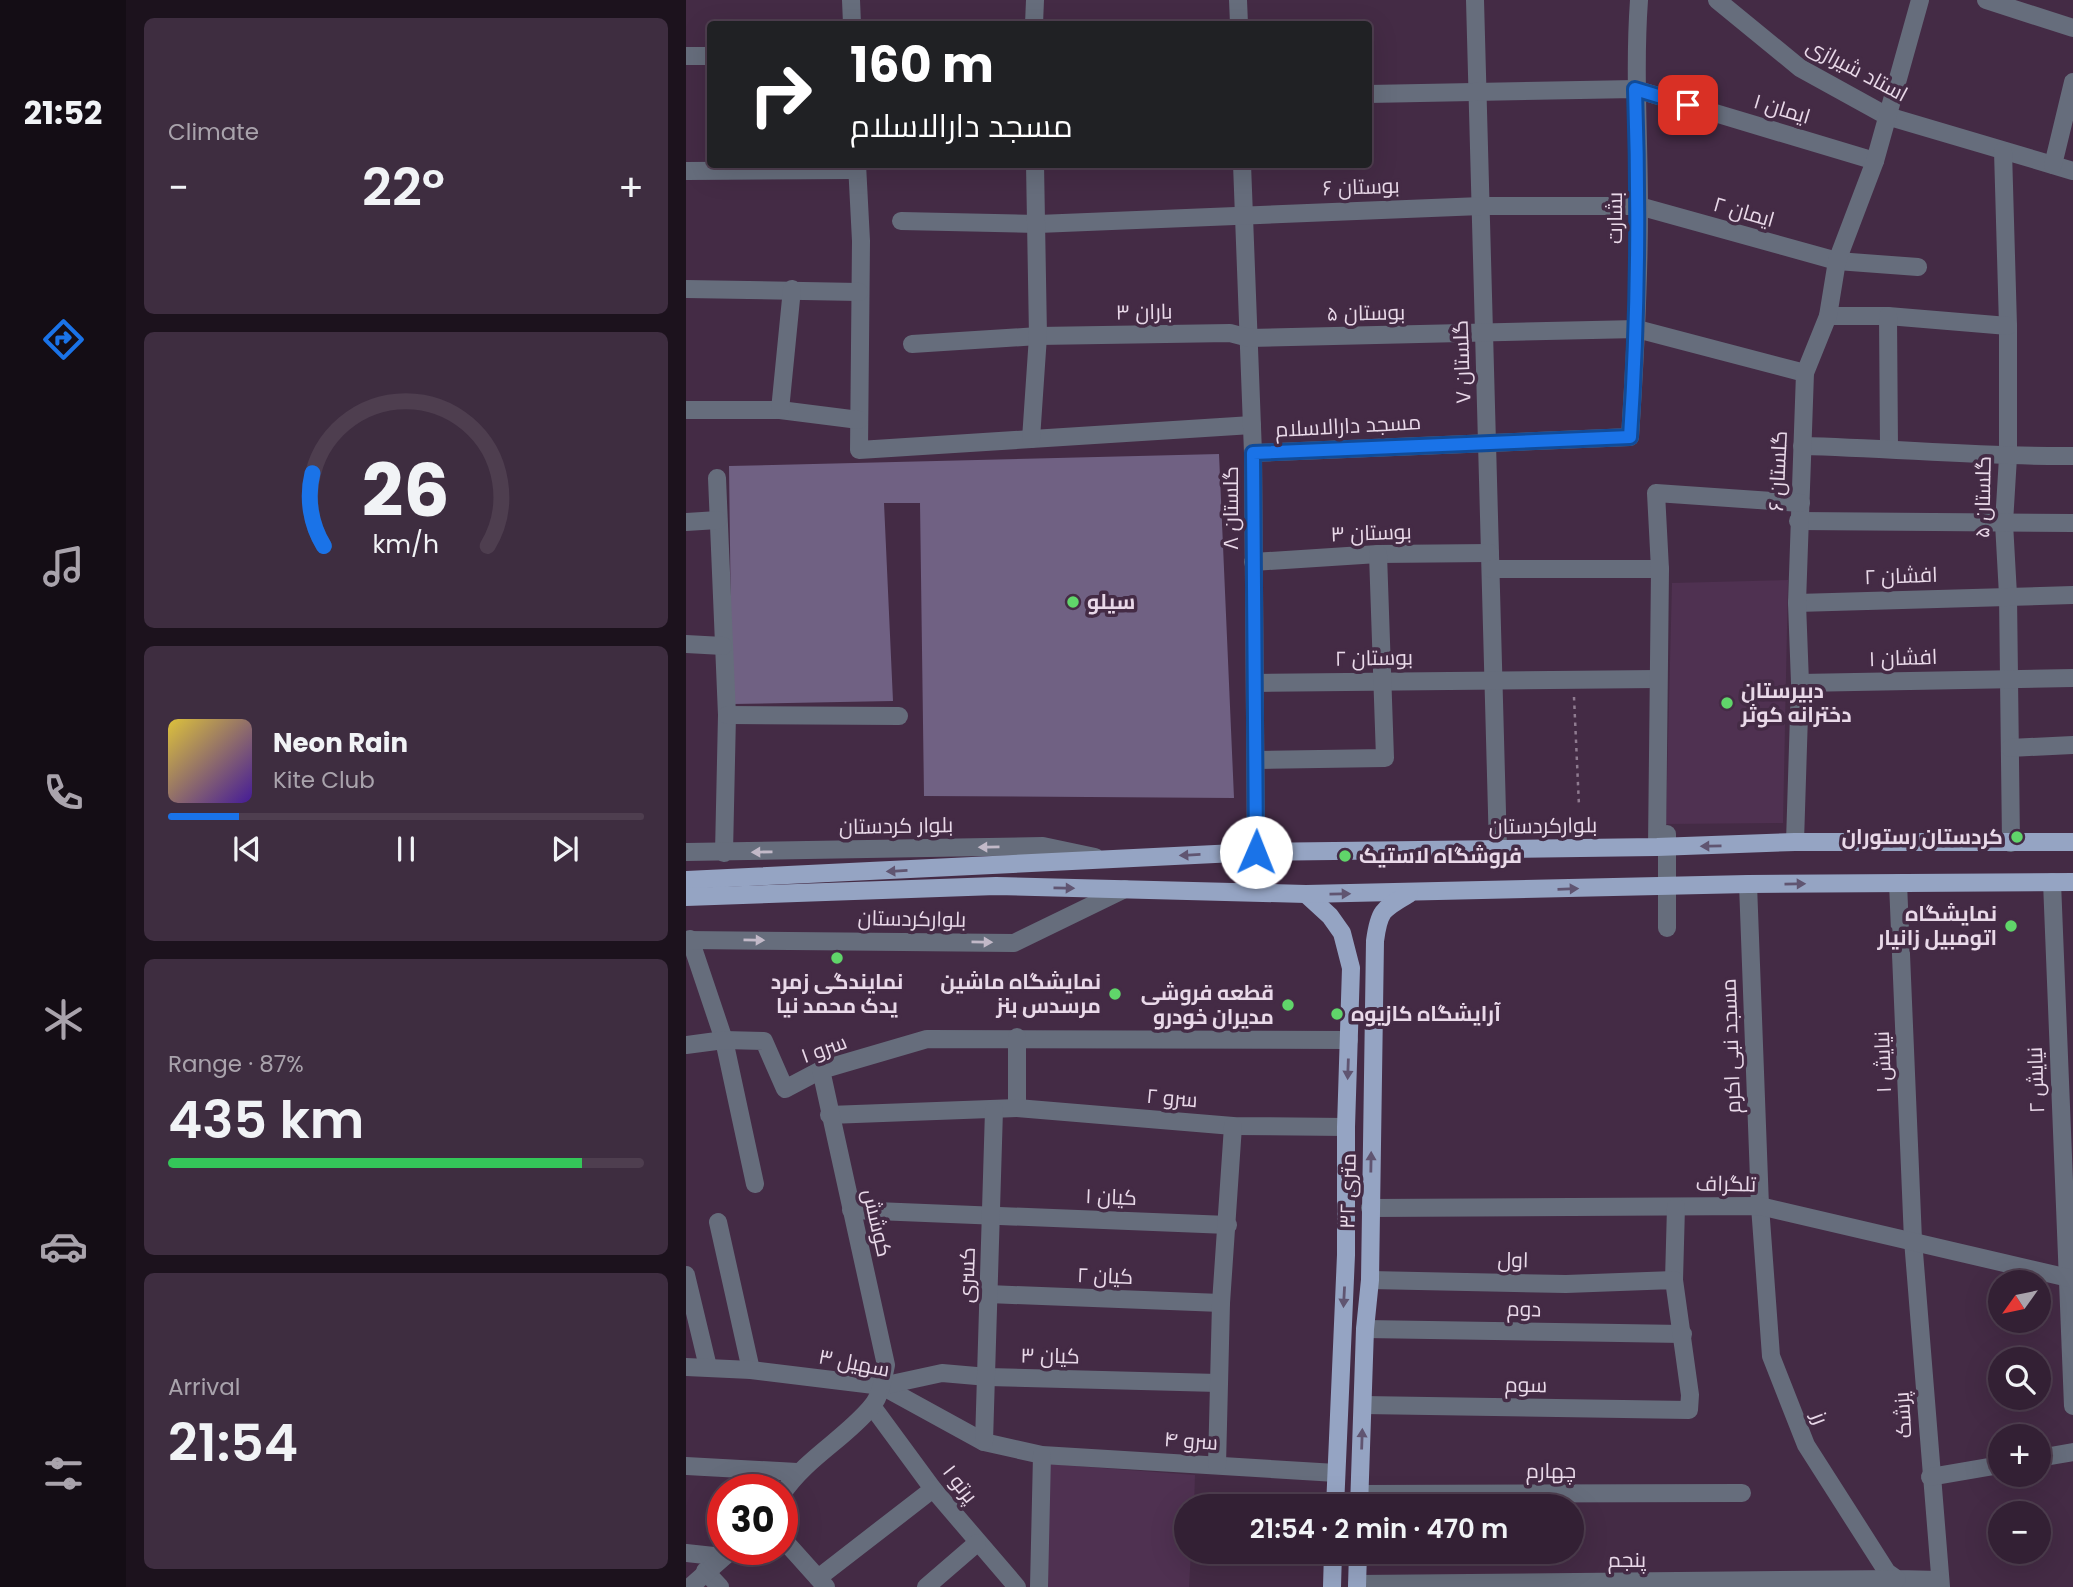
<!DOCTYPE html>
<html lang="en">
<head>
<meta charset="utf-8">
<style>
  body { margin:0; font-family:Poppins,Cairo,sans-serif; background:#3e2d40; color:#f1f3f6; height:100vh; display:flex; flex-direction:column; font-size:26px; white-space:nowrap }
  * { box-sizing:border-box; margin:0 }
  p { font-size:23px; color:#a9a3ac }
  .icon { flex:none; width:38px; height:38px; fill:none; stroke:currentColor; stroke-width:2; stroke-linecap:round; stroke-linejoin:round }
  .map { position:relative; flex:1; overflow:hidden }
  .side { display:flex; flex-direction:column; gap:18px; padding:18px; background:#1c121d; width:560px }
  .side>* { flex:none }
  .top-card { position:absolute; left:21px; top:21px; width:665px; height:147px; border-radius:7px; box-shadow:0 7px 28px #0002,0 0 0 2px #4e3e4f; background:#202124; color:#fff; overflow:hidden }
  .needle { width:46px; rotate:237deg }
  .tools { position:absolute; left:1302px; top:1270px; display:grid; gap:14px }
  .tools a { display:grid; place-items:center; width:63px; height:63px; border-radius:50%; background:#332034; box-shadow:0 7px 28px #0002,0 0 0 2px #4e3e4f; font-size:35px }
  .speed { position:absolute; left:21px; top:1474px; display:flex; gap:14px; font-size:35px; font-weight:700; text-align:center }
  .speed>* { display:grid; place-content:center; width:91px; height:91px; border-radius:50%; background:#332034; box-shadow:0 7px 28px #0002,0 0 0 2px #4e3e4f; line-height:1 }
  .speed .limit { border:10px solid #d22; background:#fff; color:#111 }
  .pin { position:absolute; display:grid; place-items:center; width:60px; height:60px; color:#fff; margin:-30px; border-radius:14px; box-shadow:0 4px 10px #0006 }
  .me { position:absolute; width:77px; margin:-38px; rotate:1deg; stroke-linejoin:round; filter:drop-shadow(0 0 5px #0008) }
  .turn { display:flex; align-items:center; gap:24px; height:147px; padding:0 28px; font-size:32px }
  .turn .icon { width:91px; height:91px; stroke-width:2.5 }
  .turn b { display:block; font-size:49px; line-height:60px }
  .big { font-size:52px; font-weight:600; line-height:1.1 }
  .side .widget { flex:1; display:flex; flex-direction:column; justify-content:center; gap:10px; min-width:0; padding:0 24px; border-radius:10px; background:#3e2d40 }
  .side .dial { align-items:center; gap:0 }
  .dial svg { height:182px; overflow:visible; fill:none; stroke:#4e3e4f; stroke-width:7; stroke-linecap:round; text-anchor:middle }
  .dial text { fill:#f1f3f6; stroke:none }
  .song { display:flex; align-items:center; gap:21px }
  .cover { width:84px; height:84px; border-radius:10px; background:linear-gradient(135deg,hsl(50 70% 55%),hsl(260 70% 35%)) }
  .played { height:7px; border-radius:4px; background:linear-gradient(90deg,#1a73e8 15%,#4e3e4f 15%) }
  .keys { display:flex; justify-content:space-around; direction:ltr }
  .heat { display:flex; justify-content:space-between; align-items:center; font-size:38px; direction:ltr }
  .charge { height:10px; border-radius:5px; background:linear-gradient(90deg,#34c759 87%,#4e3e4f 0) }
  .trip { position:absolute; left:488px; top:1494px; width:410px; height:70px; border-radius:35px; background:#332034; box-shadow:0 7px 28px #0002,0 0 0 2px #4e3e4f; font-weight:600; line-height:70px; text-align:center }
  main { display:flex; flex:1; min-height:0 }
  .dock { display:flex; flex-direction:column; width:126px; justify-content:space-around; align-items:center; background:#140d15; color:#a9a3ac }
  .dock .icon { width:49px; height:49px }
  .dock .on { color:#1a73e8 }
  .dock b { font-size:32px; color:#f1f3f6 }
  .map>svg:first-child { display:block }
</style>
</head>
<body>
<main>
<nav class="dock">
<b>21:52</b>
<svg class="icon on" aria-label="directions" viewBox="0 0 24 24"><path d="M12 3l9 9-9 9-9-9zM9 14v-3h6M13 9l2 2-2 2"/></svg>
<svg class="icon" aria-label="music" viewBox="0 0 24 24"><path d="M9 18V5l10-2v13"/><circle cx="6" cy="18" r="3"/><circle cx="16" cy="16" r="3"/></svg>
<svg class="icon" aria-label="phone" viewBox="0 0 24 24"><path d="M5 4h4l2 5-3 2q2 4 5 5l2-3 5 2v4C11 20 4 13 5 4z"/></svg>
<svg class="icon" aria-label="climate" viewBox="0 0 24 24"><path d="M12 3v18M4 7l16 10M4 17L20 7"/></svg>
<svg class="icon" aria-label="car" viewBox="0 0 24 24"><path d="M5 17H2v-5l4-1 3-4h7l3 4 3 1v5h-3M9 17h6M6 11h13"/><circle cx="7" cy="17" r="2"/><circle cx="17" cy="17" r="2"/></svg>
<svg class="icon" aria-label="filters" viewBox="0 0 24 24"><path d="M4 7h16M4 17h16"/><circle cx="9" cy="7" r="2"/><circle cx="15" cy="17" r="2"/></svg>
</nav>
<section class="side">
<div class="widget"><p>Climate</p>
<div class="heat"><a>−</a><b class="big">22°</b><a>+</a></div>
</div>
<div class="widget dial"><svg viewBox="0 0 100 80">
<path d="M14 69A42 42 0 1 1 86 69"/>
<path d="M14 69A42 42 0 0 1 9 37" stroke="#1a73e8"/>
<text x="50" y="56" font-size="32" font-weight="700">26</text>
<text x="50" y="72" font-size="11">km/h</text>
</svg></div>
<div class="widget">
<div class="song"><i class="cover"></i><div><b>Neon Rain</b><p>Kite Club</p></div></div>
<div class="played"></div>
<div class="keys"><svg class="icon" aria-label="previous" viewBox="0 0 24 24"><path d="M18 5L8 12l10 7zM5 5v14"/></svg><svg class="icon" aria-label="pause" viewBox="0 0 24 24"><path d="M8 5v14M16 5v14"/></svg><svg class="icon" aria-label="next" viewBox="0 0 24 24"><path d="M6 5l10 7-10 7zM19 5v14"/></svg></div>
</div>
<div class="widget"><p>Range · 87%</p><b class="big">435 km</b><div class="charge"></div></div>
<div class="widget"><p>Arrival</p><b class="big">21:54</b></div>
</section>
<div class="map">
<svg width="1387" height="1587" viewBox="0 0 1387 1587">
  <rect width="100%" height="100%" fill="#442b45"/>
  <g fill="#4f3151">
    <path d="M1102,580l-5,243 -117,1 6,-241z"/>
    <path d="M363,1464l146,11 -1,32h-8v45h5l-2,35h-143z"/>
  </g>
  <path fill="#706183" d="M533,454l15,344 -310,-2 -4,-293h-36l9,198 -161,3 -3,-238z"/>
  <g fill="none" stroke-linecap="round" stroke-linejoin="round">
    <path stroke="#8f7b90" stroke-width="2.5" stroke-dasharray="3.5 5" stroke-linecap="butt" d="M888,697l5,109"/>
    <g stroke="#666d7c" stroke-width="18">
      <path d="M165,0l1,24"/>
      <path d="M552,0l1,24"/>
      <path d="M789,0l23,849"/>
      <path d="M1031,0l83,68 87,48 186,55"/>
      <path d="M1300,0l87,28"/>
      <path d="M348,24l1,-24"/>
      <path d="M0,56h24"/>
      <path d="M682,94l267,-5 240,72"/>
      <path d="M1317,151l5,175v131l-4,66 4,72 3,248"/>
      <path d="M171,164l4,77 -2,209 393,-25"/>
      <path d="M556,164l11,289 3,399"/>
      <path d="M1367,165l20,-83"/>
      <path d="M0,171l171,-1"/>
      <path d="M215,221l137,3 443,-18h158l198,55 81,6"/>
      <path d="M0,289l173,3"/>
      <path d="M1142,316h60l120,10"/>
      <path d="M1202,316l1,132"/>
      <path d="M226,344l126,-8 192,-3 19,5 388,-9 168,44"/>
      <path d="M0,410h94l79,10"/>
      <path d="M94,410l12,-121"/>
      <path d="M345,439l7,-103 -3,-172"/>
      <path d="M1116,446c91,2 181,11 271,10"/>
      <path d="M567,453l377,-16c5,-77 9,-153 9,-229 0,-70 -5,-138 0,-208"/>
      <path d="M31,478l10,237 -3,138"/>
      <path d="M1112,521l275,2"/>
      <path d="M0,522l32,-2"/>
      <path d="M567,562l125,-8 112,-1"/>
      <path d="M805,569h169"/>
      <path d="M1111,603l276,-8"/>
      <path d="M0,644l37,2"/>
      <path d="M569,683l403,-4"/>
      <path d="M1114,683l273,-5"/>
      <path d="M41,715l172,1"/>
      <path d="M1324,748l63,-3"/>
      <path d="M572,760l127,-2 -7,-204"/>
      <path d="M1109,842l5,-159 -3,-80 8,-230 23,-57 9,-55 38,-100 45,-161"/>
      <path d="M971,847l3,-278 -4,-76 145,10"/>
      <path d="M0,852l357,-6 52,11"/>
      <path d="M1366,882l21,524"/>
      <path d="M1212,883l15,357 28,347"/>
      <path d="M1062,884l12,322 11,150 35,89 81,127 10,7 43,1"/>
      <path d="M981,928v-94"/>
      <path d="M4,939l34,101 31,144"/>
      <path d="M0,940l328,3 111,-54"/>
      <path d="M0,1045l38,-5 40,1 21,48 36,-19 106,-31 422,1"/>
      <path d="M331,1108v-71"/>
      <path d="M143,1115l188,-7 216,18 113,1"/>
      <path d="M684,1208l390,-2 313,73"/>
      <path d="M165,1210l377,15"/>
      <path d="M32,1222l33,148"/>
      <path d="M0,1275l22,92"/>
      <path d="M988,1280l2,-73"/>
      <path d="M302,1294l233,9"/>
      <path d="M679,1329l318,5"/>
      <path d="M0,1367l65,3 131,16 102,56 58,13 294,18"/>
      <path d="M196,1386l60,-13 46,4 230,6"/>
      <path d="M677,1405l326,5 1,-15 -16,-115 -108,4 -196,-4"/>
      <path d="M186,1406l61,83 84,98"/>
      <path d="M298,1442l10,-332"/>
      <path d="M1353,1458l34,-6"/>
      <path d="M531,1465l4,-162 12,-177"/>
      <path d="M0,1466l111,6"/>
      <path d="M1244,1477l70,-12"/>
      <path d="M96,1494c25,-37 63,-55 90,-88 9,-11 11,-27 14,-41l-65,-295"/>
      <path d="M674,1494l382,-1"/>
      <path d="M96,1538l44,49"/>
      <path d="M0,1553l37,4"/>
      <path d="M19,1571l15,16"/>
      <path d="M132,1578l115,-89"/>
      <path d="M671,1584l540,-5"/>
      <path d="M4,1587l43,-38"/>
      <path d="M240,1587l51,-44"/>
      <path d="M353,1587l3,-132"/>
    </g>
    <g stroke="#95a4c3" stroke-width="18">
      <path d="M0,880l570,-28 401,-5 138,-5h278"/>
      <path d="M620,894l24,22 12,17 9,35 -5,159v128l-11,252"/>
      <path d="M0,897l310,-11 310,8 442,-10 325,-2"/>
      <path d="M673,1507l6,-178 5,-49 5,-339c4,-31 8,-32 34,-47"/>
      <path d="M646,1587l1,-35"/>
      <path d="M671,1587l1,-35"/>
    </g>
  </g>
  <defs><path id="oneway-solid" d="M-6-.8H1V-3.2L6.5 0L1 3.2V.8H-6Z" transform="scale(1.75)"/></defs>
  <g fill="#605571">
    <use href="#oneway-solid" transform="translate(1025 846) rotate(179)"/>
    <use href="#oneway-solid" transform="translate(504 855) rotate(177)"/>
    <use href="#oneway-solid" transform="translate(211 871) rotate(177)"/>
    <use href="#oneway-solid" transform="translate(1109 884) rotate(-1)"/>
    <use href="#oneway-solid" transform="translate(378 888) rotate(1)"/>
    <use href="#oneway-solid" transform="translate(882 889) rotate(-2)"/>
    <use href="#oneway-solid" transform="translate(654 894) rotate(-1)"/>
    <use href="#oneway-solid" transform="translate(662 1069) rotate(92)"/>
    <use href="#oneway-solid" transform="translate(685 1162) rotate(-89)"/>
    <use href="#oneway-solid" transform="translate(658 1297) rotate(93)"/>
    <use href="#oneway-solid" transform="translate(676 1439) rotate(-88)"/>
  </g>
  <g fill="#c2b9c8">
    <use href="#oneway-solid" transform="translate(303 847) rotate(179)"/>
    <use href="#oneway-solid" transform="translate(76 852) rotate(179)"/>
    <use href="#oneway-solid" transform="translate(68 940) rotate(1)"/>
    <use href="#oneway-solid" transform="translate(296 942) rotate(1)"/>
  </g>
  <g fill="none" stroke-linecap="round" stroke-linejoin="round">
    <g stroke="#114b97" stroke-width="18">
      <path id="route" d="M570,852l-3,-399 377,-16c8,-117 9,-232 5,-348l53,16"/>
    </g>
    <use href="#route" stroke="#1a73e8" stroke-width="12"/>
  </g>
  <g fill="#60d56a" stroke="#442b45" stroke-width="2.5">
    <circle cx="387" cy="602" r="7"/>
    <circle cx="1041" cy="703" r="7"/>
    <circle cx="1331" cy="837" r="7"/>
    <circle cx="659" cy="856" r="7"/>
    <circle cx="1325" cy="926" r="7"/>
    <circle cx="151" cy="958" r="7"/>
    <circle cx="429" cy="994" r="7"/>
    <circle cx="602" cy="1005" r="7"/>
    <circle cx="651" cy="1014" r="7"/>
  </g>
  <g text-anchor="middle" stroke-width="7" stroke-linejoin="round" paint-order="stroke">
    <g font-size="21" fill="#e9d9e9" stroke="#442b45">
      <text transform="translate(1171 70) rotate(28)" y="7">استاد شیرازی</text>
      <text transform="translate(1096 109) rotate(17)" y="7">ایمان ۱</text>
      <text transform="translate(675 187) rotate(-2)" y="7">بوستان ۶</text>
      <text transform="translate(1058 212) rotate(16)" y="7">ایمان ۲</text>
      <text transform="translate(929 218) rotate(-90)" y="7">بشارت</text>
      <text transform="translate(458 312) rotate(-1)" y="7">باران ۳</text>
      <text transform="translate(680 313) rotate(-1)" y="7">بوستان ۵</text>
      <text transform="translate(776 362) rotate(-92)" y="7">گلستان ۷</text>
      <text transform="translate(662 426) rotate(-3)" y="7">مسجد دارالاسلام</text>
      <text transform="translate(1092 471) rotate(-87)" y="7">گلستان ۶</text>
      <text transform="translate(1297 497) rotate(-89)" y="7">گلستان ۵</text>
      <text transform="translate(545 508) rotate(-90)" y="7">گلستان ۸</text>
      <text transform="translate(685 533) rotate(-2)" y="7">بوستان ۳</text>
      <text transform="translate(1215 576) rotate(-2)" y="7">افشان ۲</text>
      <text transform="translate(688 658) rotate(-1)" y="7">بوستان ۲</text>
      <text transform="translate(1217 658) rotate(-2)" y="7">افشان ۱</text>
      <text transform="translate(210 826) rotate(-1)" y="7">بلوار کردستان</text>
      <text transform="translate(857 826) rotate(-1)" y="7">بلوارکردستان</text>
      <text transform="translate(226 919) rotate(1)" y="7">بلوارکردستان</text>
      <text transform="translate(1045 1046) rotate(-92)" y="7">مسجد نبی اکرم</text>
      <text transform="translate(138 1049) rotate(-20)" y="7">سرو ۱</text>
      <text transform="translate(1197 1062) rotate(-92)" y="7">نیایش ۱</text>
      <text transform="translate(1350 1080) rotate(-92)" y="7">نیایش ۲</text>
      <text transform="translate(486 1098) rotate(5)" y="7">سرو ۲</text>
      <text transform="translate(1040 1184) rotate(1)" y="7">تلگراف</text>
      <text transform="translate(662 1191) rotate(-89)" y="7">۳۲ متری</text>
      <text transform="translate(425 1197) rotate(2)" y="7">کیان ۱</text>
      <text transform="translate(191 1223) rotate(77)" y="7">کوشش</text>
      <text transform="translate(827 1260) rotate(1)" y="7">اول</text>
      <text transform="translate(281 1275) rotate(-88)" y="7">کسری</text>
      <text transform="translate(419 1276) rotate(2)" y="7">کیان ۲</text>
      <text transform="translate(838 1309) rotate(1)" y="7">دوم</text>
      <text transform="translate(364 1356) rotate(1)" y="7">کیان ۳</text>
      <text transform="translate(168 1363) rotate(11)" y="7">سهیل ۳</text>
      <text transform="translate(840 1385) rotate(1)" y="7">سوم</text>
      <text transform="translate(1217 1415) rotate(-94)" y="7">پزشک</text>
      <text transform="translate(1134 1418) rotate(69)" y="7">رز</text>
      <text transform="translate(505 1441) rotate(4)" y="7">سرو ۴</text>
      <text x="865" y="1478">چهارم</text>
      <text transform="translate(274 1484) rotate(52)" y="7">پرتو ۱</text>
      <text x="941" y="1567">پنجم</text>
    </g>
    <g font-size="21" font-weight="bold" fill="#e9d9e9" stroke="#442b45" text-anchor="start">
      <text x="401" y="609">سیلو</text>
      <text x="1055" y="698">دبیرستان<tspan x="1055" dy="24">دخترانه کوثر</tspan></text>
      <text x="1317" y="844" text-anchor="end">کردستان رستوران</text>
      <text x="673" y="863">فروشگاه لاستیک</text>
      <text x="1311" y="921" text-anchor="end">نمایشگاه<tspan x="1311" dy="24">اتومبیل زانیار</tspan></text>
      <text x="151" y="989" text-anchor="middle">نمایندگی زمرد<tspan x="151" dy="24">یدک محمد نیا</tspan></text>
      <text x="415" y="989" text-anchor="end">نمایشگاه ماشین<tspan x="415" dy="24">مرسدس بنز</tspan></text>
      <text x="588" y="1000" text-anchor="end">قطعه فروشی<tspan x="588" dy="24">مدیران خودرو</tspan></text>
      <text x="665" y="1021">آرایشگاه کازیوه</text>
    </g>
  </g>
</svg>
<div class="tools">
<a><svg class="needle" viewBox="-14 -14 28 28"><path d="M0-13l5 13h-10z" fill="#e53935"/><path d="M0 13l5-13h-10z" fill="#a9a3ac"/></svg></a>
<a><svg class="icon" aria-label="search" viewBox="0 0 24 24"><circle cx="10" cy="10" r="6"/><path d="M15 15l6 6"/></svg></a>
<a>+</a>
<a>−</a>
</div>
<div class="speed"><div class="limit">30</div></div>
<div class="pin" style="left:1002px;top:105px;background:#d93025"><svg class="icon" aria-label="arrive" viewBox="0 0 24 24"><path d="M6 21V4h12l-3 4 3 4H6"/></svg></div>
<svg class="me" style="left:570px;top:852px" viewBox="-20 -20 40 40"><circle r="19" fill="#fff"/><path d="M0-13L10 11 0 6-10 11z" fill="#1a73e8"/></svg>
<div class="trip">21:54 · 2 min · 470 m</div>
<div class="top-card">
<div class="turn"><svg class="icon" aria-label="right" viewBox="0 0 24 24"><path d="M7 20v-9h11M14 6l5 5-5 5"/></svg><div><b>160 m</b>مسجد دارالاسلام</div></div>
</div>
</div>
</main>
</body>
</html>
